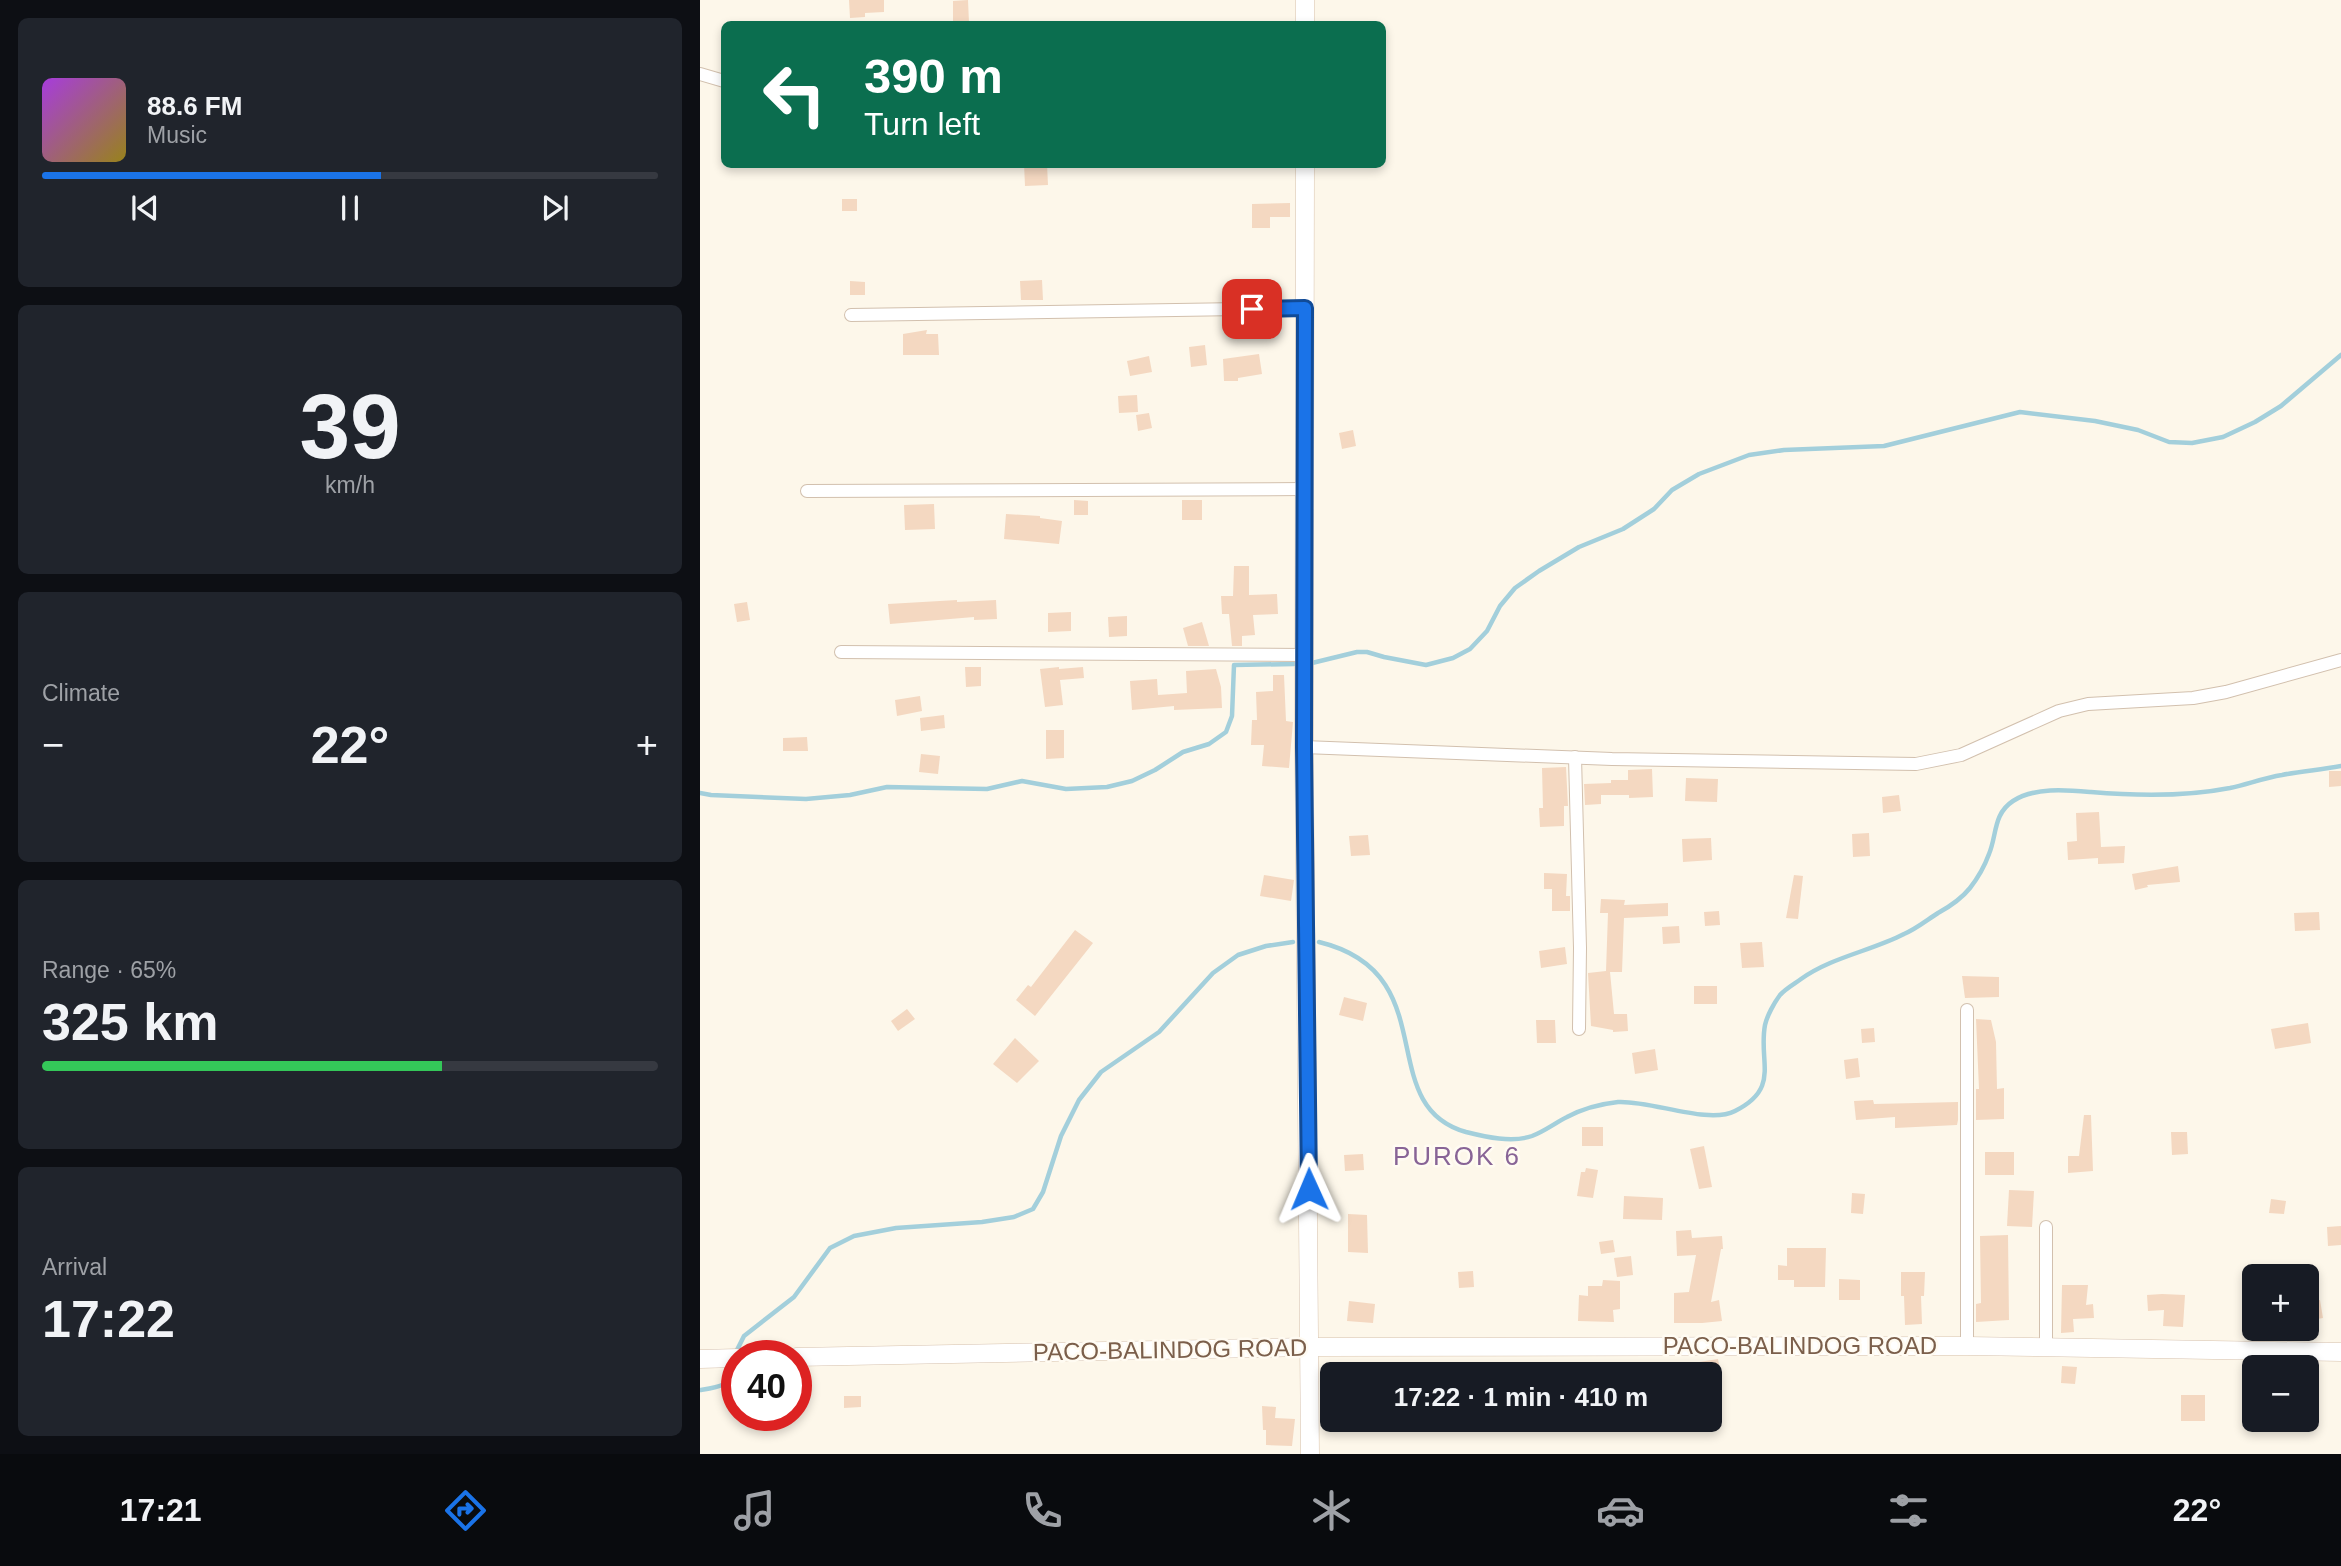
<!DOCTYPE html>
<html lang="en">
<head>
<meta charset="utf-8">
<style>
  body { margin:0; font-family:Arial,sans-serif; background:#20242c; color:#f1f3f6; height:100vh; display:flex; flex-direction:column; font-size:26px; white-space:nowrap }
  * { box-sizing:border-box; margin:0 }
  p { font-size:23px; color:#9ea1a6 }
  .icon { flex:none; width:38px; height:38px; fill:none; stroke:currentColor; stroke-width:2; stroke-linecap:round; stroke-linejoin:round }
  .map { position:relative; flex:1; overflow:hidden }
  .details { display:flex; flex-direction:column; gap:18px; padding:18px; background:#0d0f14; width:700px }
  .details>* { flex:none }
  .top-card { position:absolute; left:21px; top:21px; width:665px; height:147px; border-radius:10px; box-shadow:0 4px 10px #0003; background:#0b6e4f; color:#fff; overflow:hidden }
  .fabs { position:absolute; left:1542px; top:1264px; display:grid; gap:14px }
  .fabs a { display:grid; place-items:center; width:77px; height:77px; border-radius:10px; background:#171b24; box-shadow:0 4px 10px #0003; font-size:35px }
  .speed { position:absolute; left:21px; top:1340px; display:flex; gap:14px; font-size:35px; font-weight:700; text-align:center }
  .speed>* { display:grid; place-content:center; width:91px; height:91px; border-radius:50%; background:#171b24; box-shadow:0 4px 10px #0003; line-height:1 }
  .speed .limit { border:10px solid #d22; background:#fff; color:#111 }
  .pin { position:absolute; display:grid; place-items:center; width:60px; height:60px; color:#fff; margin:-30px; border-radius:14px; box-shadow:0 4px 10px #0006 }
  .me { position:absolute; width:77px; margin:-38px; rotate:359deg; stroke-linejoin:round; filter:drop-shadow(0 0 5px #0008) }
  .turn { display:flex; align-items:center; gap:24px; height:147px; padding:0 28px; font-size:32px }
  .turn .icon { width:91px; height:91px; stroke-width:2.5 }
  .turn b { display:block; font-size:49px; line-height:60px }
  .big { font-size:52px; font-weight:700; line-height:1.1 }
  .details .card { flex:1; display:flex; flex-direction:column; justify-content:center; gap:10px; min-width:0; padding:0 24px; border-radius:10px; background:#20242c }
  .details .dial { align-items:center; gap:0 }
  .dial b { font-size:91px; line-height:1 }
  .song { display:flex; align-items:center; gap:21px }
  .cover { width:84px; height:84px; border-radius:10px; background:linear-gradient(135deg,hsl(280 70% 55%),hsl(50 70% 35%)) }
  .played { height:7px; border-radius:4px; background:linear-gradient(90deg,#1a73e8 55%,#363941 55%) }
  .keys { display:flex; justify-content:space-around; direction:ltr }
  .heat { display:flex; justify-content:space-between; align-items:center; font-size:38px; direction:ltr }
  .charge { height:10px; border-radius:5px; background:linear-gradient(90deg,#34c759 65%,#363941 0) }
  .trip { position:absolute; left:620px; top:1362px; width:402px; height:70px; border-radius:10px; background:#171b24; box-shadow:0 4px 10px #0003; font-weight:700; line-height:70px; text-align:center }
  .menu { display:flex; height:112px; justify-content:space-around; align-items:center; background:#090b0e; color:#9ea1a6 }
  .menu .icon { width:49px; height:49px }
  .menu .selected { color:#1a73e8 }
  .menu b { font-size:32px; color:#f1f3f6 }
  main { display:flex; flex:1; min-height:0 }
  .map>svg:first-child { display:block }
</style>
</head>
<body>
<main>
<section class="details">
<div class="card">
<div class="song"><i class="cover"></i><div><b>88.6 FM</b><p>Music</p></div></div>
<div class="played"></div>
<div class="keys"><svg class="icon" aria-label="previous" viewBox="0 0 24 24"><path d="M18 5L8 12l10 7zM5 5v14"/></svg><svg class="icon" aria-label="pause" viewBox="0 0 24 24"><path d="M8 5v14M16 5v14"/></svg><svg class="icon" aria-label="next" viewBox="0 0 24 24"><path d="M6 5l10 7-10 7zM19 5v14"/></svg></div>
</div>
<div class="card dial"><b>39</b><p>km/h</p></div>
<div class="card"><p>Climate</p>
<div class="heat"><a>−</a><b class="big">22°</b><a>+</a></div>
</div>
<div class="card"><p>Range · 65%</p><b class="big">325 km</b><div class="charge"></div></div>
<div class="card"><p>Arrival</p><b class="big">17:22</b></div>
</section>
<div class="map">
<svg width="1641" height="1454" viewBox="0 0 1641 1454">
  <rect width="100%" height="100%" fill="#fdf7ea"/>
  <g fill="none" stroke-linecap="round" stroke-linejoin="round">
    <g stroke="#a3cfdb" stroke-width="4.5">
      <path d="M612,663l45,-11h10l17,5 42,8 27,-7 17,-9 17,-18 13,-25 15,-18 24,-17 40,-24 44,-18 31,-20 18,-19 27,-16 50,-19 35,-5 100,-4 136,-34 75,9 43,9 31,12 23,1 31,-6 32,-15 26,-16 60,-51"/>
      <path d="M0,793l11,2 95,4 44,-4 37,-8 100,2 35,-8 44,8 41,-2 25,-6 23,-11 28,-18 26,-8 17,-12 6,-16 2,-51 60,-1"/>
      <path d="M619,942c128,31 52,163 147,190 20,5 46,11 66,4 13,-5 23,-13 35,-19 15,-8 33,-13 51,-15 33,-2 90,23 117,9 46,-23 23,-49 30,-86 2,-9 9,-22 15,-30 5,-6 14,-11 21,-16 31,-22 70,-28 103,-45 12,-5 23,-14 34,-21 11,-6 24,-15 32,-25 7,-9 15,-23 19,-34 8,-19 4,-40 24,-53 21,-14 54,-11 78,-9 46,4 93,5 139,-4 18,-4 34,-10 52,-13 20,-4 39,-5 59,-9"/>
      <path d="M37,1350l7,-14 50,-39 36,-49 24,-12 42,-8 86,-6 32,-5 19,-8 10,-17 18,-56 18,-36 22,-28 58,-40 54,-59 25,-18 28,-9 27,-4"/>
      <path d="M0,1390c19,-3 30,-4 37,-23"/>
    </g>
  </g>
  <g fill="#f4d8c1">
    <path d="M149,0h35v12l-19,1v4l-15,1z"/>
    <path d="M268,0l1,23 -16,1v-23z"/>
    <path d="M324,164h23l1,21 -23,1z"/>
    <rect x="142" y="199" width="15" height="12"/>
    <path d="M590,203v14h-20v11h-18v-24z"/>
    <path d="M342,280l1,20h-22l-1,-19z"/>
    <path d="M150,281l15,1v13h-15z"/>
    <path d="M227,330l-1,4h12l1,21h-36v-21z"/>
    <path d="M505,345l2,20 -16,2 -2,-20z"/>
    <path d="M559,354l3,20 -24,4v3h-14l-1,-22z"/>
    <path d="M449,356l3,16 -22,4 -3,-15z"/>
    <path d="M437,395l1,17 -19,1 -1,-17z"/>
    <path d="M449,413l3,15 -14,3 -2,-16z"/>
    <path d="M653,430l3,16 -14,3 -3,-16z"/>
    <path d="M374,500l14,1v14h-14z"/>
    <rect x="482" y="500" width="20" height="20"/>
    <path d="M234,504l1,25 -30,1 -1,-25z"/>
    <path d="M306,514l34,2v2l22,3 -3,23 -55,-5z"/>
    <path d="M534,566h15v29l28,-1 1,20 -25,1 2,20 -13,1v10h-10l-3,-32h-7l-1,-18h12z"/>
    <path d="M257,600v2l39,-2 1,19 -23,1v-3l-84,7 -2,-20z"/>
    <path d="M47,602l3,18 -13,2 -3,-18z"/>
    <path d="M371,612v19l-23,1v-19z"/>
    <path d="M427,616v20l-18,1 -1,-20z"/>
    <path d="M502,622l7,24h-21l-5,-18z"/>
    <path d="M265,667h16v19l-15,1z"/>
    <path d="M359,667v2l24,-2 1,11 -24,2 3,25 -18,2 -5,-38z"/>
    <path d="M516,669l5,18 1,21 -48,2v-4l-42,4 -2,-29 27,-2 1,16 29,-2 -1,-22z"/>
    <path d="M573,675h11l2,46 7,1 -4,46 -27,-2 2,-21h-13l1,-25h5l-1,-28 17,-1z"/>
    <path d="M220,696l2,15 -25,5 -2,-16z"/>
    <path d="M244,715l1,13 -24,3 -1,-13z"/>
    <path d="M346,730h18v28l-18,1z"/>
    <path d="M107,737l1,14h-25v-13z"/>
    <path d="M221,754l19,2 -2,18 -19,-2z"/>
    <path d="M866,767l2,39h-4v20l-24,1 -1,-19h4l-1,-40z"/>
    <path d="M952,769l1,28 -24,1v-3h-28v9l-16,1 -1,-21 27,-1v-3h17v-10z"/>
    <path d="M1629,771h12v15l-12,1z"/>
    <path d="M986,778l32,1 -1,23 -32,-1z"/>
    <path d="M1199,795l2,16 -18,2 -1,-16z"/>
    <path d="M1399,812l2,35 24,-1 -1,17 -26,1v-6l-30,2 -1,-18 10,-1 -1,-28z"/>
    <path d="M1169,833l1,23 -17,1 -1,-23z"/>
    <path d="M668,835l2,20 -19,1 -2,-20z"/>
    <path d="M1011,838l1,22 -29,2 -1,-23z"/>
    <path d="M1478,866l2,16 -33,3 1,2 -13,3 -3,-16z"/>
    <path d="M844,873l23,1 -1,22h4v15h-18v-22h-8z"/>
    <path d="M564,875l30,5 -3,21 -31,-5z"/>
    <path d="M1094,875l9,1 -5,43 -12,-1z"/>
    <path d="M901,899l24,1 -1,5 44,-2v13l-44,2 -2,54h-12l4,42h13l1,17 -15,1v-2l-22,-4 -3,-53 18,-2 2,-58h-8z"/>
    <path d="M1019,911l1,14 -15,1 -1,-14z"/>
    <path d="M1619,912l1,18 -25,1 -1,-18z"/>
    <path d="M979,926l1,17 -17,1 -1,-17z"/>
    <path d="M375,930l18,13 -58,73 -19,-16 12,-15 3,2z"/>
    <path d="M1062,942l2,25 -22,1 -2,-25z"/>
    <path d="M865,947l2,17 -26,4 -2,-17z"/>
    <path d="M1262,976l37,1v20l-34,1z"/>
    <rect x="994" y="986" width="23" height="18"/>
    <path d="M644,997l23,6 -4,18 -24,-6z"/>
    <path d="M207,1009l8,10 -17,12 -7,-10z"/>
    <path d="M1276,1019l15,1 5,22 1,47 7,-1v31l-28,1v-31h3z"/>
    <path d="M836,1020h19l1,23h-19z"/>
    <path d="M1608,1023l3,20 -36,6 -4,-20z"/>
    <path d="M1174,1028l1,14 -13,1 -1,-14z"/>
    <path d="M315,1038l24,23 -22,22 -24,-19z"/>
    <path d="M955,1049l3,21 -23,4 -3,-21z"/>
    <path d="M1158,1058l2,19 -14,2 -2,-19z"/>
    <path d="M1173,1100l1,4 84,-2v18l-1,5 -62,3v-11l-39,3 -2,-19z"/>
    <path d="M1384,1115h7l2,56 -25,2v-17h11z"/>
    <rect x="882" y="1127" width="21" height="19"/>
    <path d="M1471,1132h16l1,22 -16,1z"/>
    <path d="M1004,1146l8,41 -13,2 -9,-40z"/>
    <rect x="1285" y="1152" width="29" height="23"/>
    <path d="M663,1154l1,16 -19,1 -1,-16z"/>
    <path d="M886,1168l12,2 -5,28 -16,-2 4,-24h4z"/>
    <path d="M1309,1190l25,1 -2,36 -25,-1z"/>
    <path d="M1152,1193l13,1 -2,20 -12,-1z"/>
    <path d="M924,1196l39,2 -1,22 -39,-1z"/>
    <path d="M1571,1199l15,2 -2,13 -15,-1z"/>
    <path d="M648,1214l19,1 1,38 -20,-1z"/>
    <path d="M1641,1226v19l-13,1 -1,-19z"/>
    <path d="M991,1230l1,8 30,-2 1,13h-2l-10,53 8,-2 3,21 -20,2h-28v-30l15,-1 7,-37 -19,1 -1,-25z"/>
    <path d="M1308,1235l1,85 -33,2v-18l5,-1 -1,-67z"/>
    <path d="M913,1240l2,12 -14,2 -2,-12z"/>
    <path d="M1087,1248h39l-1,39h-31v-7h-16v-15l9,1z"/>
    <path d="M931,1256l2,19 -16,2 -3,-19z"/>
    <path d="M773,1271l1,16 -15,1 -1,-16z"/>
    <path d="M1201,1272h24l-1,24h-3l1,28 -17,1 -1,-29h-3z"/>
    <path d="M1139,1279l21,1v20h-21z"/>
    <path d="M903,1280l17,1v28l-7,1 1,12 -36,-1 1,-26 9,1v-10h14z"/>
    <path d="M1362,1285h26l-2,20 7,-1 1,14 -21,1 1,13 -13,1z"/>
    <path d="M1462,1294l23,1 -2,32 -20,-1 1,-16 -16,1 -1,-16z"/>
    <path d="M1620,1300l3,18 -17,3v-19z"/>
    <path d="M649,1301l26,3 -2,19 -26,-2z"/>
    <path d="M1018,1359l2,11 -25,4 -2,-11z"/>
    <path d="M1362,1366l15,1 -2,17 -14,-1z"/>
    <rect x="1481" y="1395" width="24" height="26"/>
    <path d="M144,1396h17v11l-17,1z"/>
    <path d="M562,1406l14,1 -1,11 20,1 -3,27 -26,-1v-15h-3z"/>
  </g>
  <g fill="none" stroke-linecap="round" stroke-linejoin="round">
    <g stroke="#d2c0ae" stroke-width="14">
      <g id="street">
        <path d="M0,74l24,7"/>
        <path d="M151,315l454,-7"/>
        <path d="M107,491l499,-2"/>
        <path d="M141,652l463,3"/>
        <path d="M604,747l308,12 304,5 45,-9 98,-44 29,-7 105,-6 33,-6 115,-32"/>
        <path d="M875,757l5,191 -1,81"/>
        <path d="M1267,1346v-336"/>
        <path d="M1346,1347v-120"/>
      </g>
    </g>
    <g stroke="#d7c2ae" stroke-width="19">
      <g id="secondary">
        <path d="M605,0v24"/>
        <path d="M605,164l-1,583 6,707"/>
        <path d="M96,1357l515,-10 656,-1 374,6"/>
        <path d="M0,1359l37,-1"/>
      </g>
    </g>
    <use href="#street" stroke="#fff" stroke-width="12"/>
    <use href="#secondary" stroke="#fff" stroke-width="18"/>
  </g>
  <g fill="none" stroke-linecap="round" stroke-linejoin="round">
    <g stroke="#114b97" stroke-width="18">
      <path id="route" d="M552,309l53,-1 -1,439 5,442"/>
    </g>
    <use href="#route" stroke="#1a73e8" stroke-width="12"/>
  </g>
  <g text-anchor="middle" stroke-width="5" stroke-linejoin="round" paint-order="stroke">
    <g font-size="24" fill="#7b5f4b" stroke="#fffbf2">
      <text x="1100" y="1354">PACO-BALINDOG ROAD</text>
      <text transform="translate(470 1350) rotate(-1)" y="8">PACO-BALINDOG ROAD</text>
    </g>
    <g font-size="26" letter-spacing="2" fill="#886496" stroke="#fffbf2">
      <text x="757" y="1165">PUROK 6</text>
    </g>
  </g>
</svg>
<div class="fabs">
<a>+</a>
<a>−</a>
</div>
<div class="speed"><div class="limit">40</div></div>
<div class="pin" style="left:552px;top:309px;background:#d93025"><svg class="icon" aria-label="arrive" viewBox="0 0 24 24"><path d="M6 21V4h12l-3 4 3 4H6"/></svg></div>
<svg class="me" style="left:609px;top:1189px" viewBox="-20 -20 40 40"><path d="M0-17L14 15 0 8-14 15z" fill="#1a73e8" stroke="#fff" stroke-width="4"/></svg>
<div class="trip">17:22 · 1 min · 410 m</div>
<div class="top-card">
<div class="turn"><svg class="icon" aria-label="left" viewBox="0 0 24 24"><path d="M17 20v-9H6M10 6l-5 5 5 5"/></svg><div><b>390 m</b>Turn left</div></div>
</div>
</div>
</main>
<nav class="menu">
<b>17:21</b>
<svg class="icon selected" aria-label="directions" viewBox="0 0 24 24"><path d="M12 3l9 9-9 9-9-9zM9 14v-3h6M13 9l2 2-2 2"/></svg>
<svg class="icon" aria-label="music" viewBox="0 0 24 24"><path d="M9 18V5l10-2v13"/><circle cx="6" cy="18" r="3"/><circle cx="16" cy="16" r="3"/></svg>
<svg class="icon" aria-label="phone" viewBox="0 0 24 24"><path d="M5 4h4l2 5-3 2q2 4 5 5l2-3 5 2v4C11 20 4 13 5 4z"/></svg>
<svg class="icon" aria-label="climate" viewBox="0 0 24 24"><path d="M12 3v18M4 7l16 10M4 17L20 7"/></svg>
<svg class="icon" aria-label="car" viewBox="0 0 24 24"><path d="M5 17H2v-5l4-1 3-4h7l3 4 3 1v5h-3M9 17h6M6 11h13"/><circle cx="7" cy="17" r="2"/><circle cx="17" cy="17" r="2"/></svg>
<svg class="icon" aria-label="filters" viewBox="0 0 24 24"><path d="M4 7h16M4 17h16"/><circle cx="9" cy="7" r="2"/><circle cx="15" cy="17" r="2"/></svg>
<b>22°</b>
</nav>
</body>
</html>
